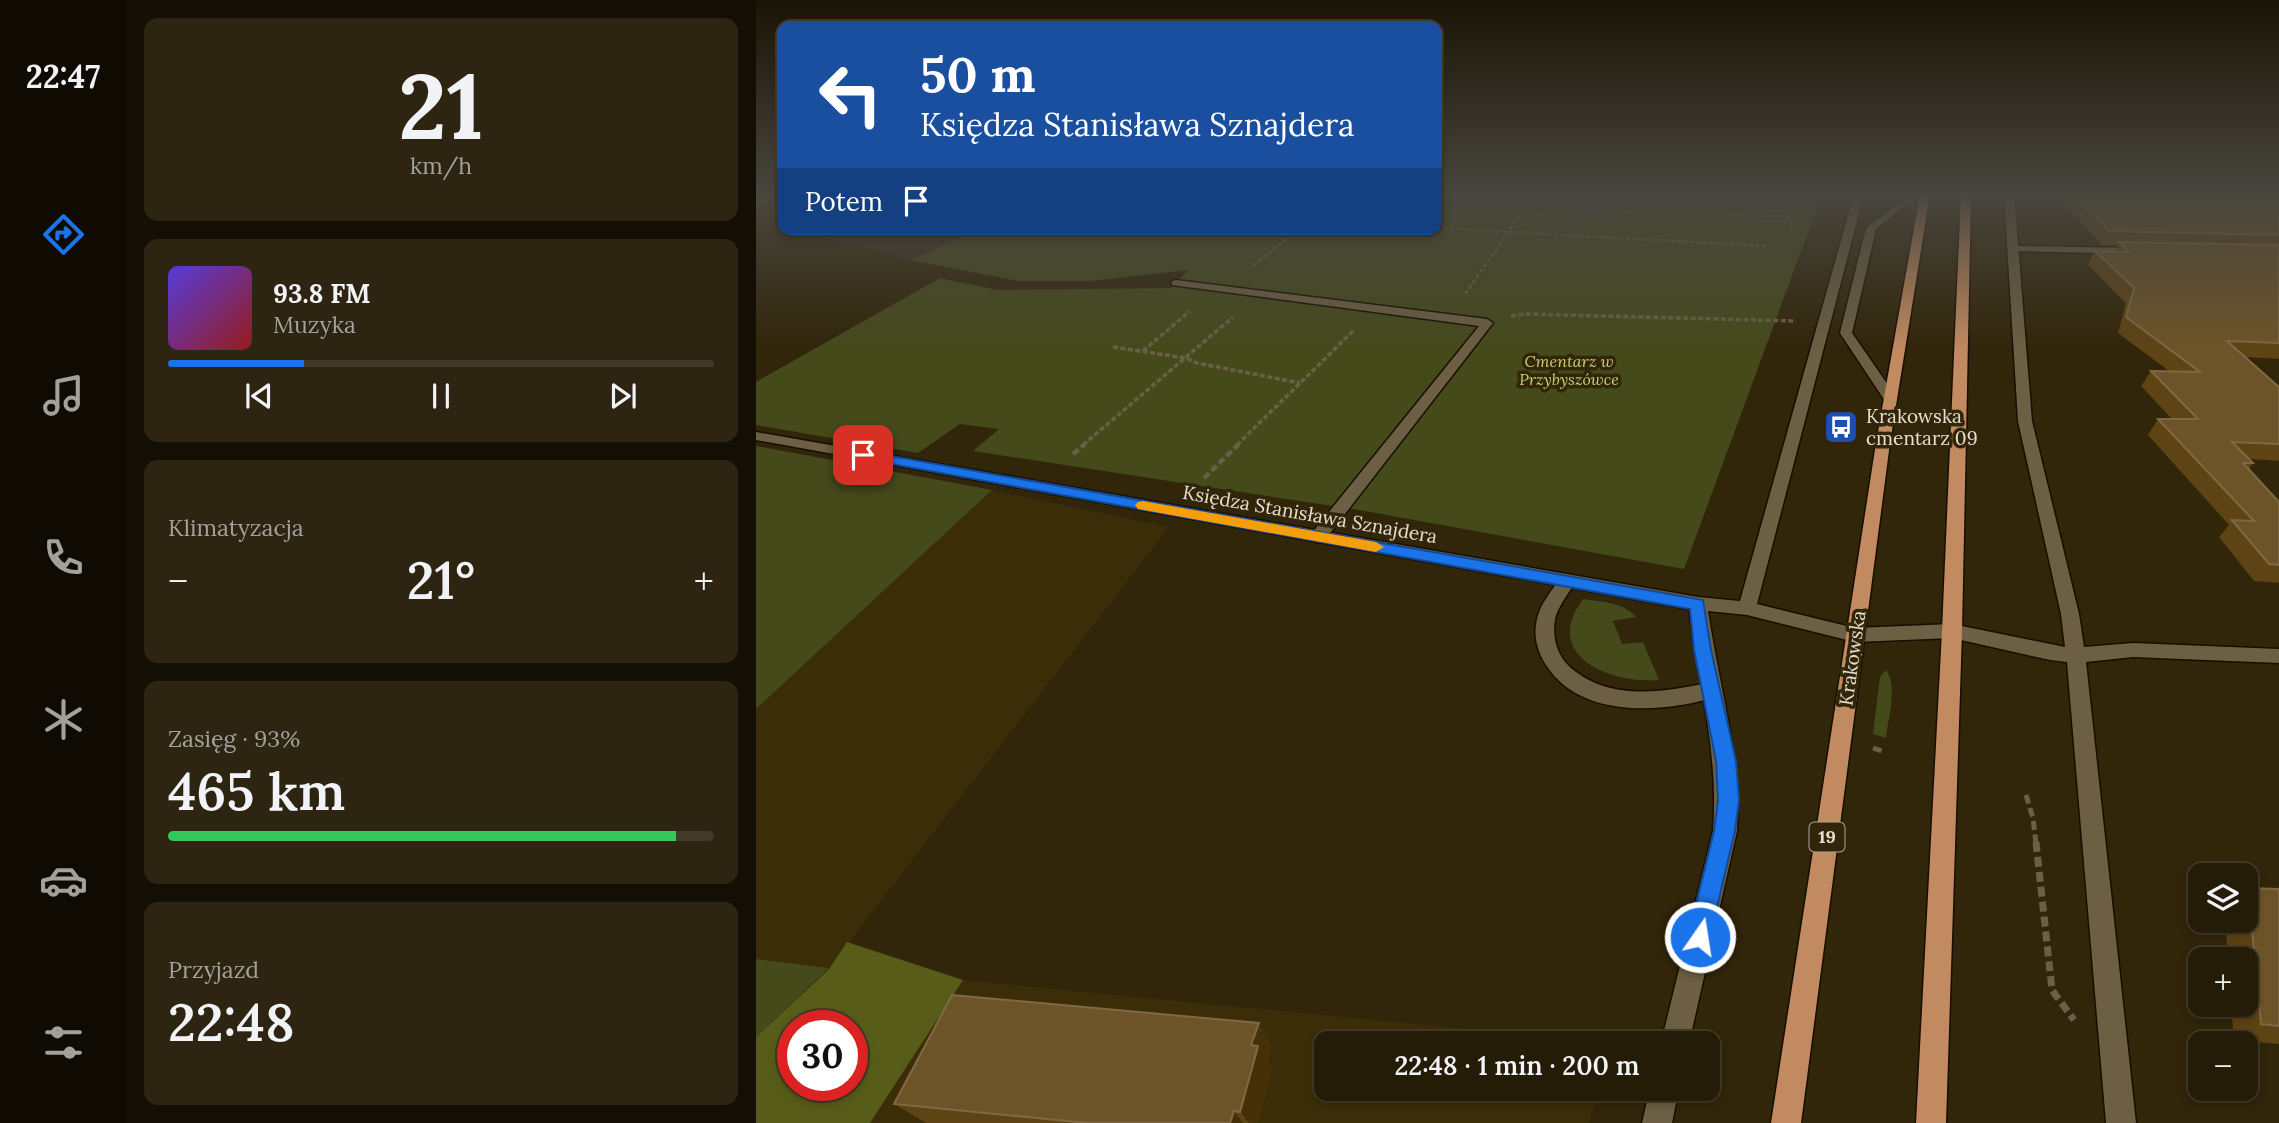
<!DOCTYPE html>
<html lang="pl">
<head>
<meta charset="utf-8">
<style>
  body { margin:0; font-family:Lora,serif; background:#2d2512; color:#f1f3f6; height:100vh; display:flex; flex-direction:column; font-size:26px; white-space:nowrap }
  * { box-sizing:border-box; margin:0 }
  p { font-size:23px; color:#a3a19c }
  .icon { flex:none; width:38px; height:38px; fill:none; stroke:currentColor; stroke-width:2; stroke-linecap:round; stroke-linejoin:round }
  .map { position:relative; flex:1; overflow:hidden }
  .details { display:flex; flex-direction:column; gap:18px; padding:18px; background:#140f04; width:630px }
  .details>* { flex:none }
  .hud { position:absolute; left:21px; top:21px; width:665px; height:214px; border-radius:14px; box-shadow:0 4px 10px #0003,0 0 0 2px #423a29; background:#1a4fa0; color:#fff; overflow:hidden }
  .buttons { position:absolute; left:1432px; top:863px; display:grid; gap:14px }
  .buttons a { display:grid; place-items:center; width:70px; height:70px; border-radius:14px; background:#251c08; box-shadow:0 4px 10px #0003,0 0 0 2px #423a29; font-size:35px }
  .speed { position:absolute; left:21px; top:1010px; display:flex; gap:14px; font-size:35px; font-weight:700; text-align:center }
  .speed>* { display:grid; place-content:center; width:91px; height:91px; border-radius:50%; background:#251c08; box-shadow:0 4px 10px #0003,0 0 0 2px #423a29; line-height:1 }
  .speed .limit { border:10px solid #d22; background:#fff; color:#111 }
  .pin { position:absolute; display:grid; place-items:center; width:60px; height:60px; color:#fff; margin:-30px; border-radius:14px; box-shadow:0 4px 10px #0006 }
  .me { position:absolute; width:77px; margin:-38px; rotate:13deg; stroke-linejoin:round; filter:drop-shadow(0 0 5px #0008) }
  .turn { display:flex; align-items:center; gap:24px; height:147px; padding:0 28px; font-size:32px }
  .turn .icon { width:91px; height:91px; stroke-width:2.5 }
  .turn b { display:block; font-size:49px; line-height:60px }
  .then { display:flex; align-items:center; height:66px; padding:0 28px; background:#0003; gap:14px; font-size:26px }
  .big { font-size:52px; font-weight:600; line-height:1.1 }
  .details .card { flex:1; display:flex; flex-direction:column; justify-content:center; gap:10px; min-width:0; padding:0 24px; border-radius:14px; background:#2d2512 }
  .details .dial { align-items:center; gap:0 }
  .dial b { font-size:91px; line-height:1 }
  .song { display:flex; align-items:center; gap:21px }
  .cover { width:84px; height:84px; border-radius:10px; background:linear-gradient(135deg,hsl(250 70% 55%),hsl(0 70% 35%)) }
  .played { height:7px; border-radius:4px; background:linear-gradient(90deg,#1a73e8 25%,#423a29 25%) }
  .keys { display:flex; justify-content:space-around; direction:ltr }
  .heat { display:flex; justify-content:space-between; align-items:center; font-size:38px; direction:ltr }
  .charge { height:10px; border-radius:5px; background:linear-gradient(90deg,#34c759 93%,#423a29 0) }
  .trip { position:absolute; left:558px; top:1031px; width:406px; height:70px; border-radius:14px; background:#251c08; box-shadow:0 4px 10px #0003,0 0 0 2px #423a29; font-weight:600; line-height:70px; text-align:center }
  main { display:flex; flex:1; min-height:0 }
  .dock { display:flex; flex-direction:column; width:126px; justify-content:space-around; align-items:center; background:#0f0b03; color:#a3a19c }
  .dock .icon { width:49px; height:49px }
  .dock .active { color:#1a73e8 }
  .dock b { font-size:32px; color:#f1f3f6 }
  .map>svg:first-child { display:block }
</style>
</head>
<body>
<main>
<nav class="dock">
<b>22:47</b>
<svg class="icon active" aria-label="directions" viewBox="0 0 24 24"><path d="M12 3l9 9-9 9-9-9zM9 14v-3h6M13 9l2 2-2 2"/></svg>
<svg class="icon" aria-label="music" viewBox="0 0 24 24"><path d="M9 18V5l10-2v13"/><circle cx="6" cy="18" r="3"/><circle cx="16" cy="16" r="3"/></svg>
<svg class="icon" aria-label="phone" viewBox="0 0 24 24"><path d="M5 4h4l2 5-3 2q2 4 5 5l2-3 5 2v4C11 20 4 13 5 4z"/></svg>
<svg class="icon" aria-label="climate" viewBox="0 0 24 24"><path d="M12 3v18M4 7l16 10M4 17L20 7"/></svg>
<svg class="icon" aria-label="car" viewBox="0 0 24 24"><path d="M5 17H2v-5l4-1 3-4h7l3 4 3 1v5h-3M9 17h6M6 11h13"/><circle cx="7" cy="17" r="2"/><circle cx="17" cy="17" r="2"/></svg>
<svg class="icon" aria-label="filters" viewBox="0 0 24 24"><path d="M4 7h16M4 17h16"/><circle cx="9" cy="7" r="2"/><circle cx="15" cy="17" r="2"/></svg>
</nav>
<section class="details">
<div class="card dial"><b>21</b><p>km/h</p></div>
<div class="card">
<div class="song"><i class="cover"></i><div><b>93.8 FM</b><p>Muzyka</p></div></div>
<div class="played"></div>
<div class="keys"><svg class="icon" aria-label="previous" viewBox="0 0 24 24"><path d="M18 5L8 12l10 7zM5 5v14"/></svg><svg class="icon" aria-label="pause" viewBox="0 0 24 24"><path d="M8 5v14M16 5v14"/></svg><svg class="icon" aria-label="next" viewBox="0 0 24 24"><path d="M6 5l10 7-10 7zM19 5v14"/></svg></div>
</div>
<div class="card"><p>Klimatyzacja</p>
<div class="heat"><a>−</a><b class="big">21°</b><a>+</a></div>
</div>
<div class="card"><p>Zasięg · 93%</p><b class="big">465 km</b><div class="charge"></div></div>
<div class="card"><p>Przyjazd</p><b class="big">22:48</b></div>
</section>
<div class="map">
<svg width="1523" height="1123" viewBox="0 0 1523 1123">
  <rect width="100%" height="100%" fill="#31250a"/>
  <g fill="#3b2d08">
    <path d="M236,490l177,37 -340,441 -73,-9v-250z"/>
    <path d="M207,980l651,63h-288v45l274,1 -11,34h-719z"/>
  </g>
  <path fill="#3a2b1f" d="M35,229h188l-69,31z"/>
  <g fill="#454a1b">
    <path d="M681,194h385l-138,375 -325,-59 -386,-59 26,-22 -39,-5 -42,29 -162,-28v-43l184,-104 57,12 174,-2 17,-18 -98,11h-72l-108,-21 69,-31h458z"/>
    <path d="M0,446l236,44 -236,219z"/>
    <path d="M827,599c19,3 40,3 53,18l-23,4 9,23 21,-2 16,38c-49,4 -118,-24 -76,-81z"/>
    <path d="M1130,670c12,17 2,48 0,68l-13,-4 7,-57z"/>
    <path d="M0,959l73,9 -73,69z"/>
  </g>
  <path fill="#575d18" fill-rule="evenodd" d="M91,942l116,38 -93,143h-114v-86l73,-68zM37,1026h59v59h-59z"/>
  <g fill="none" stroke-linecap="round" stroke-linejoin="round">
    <g stroke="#180e00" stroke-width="3">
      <g id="service">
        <path d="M1155,194h10l-45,35 -24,104 45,65 -7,4 -5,-1 -45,-68 26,-105z"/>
        <path d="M1257,246l126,2 5,3 -5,3 -130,-3 -1,-2z"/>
        <path d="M811,575l6,2 3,4c-7,12 -18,25 -21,38 -3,19 2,37 16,49 40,34 94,24 141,14l7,2 3,6 -3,6c-54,17 -138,24 -173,-31 -9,-14 -13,-30 -9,-46 3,-15 16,-30 24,-42z"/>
      </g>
    </g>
    <g stroke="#180e00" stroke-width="3">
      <path id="pedestrian" d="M420,280l311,39 6,4 -169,218 -6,2 -8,-6 2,-4 167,-207 -307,-41v-4z"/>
    </g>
    <g stroke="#180e00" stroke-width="3">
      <g id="minor">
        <path d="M1098,194h10l-107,410 98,24 97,-4 113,23 -4,-33 -43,-193 -14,-227h10l18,227 47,193 5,33 49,-4 146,6v14l-146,-6 -47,5 50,461h-30l-39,-461 -17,-2 -98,-22 -97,4 -108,-27 -39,-4c11,74 33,145 29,220l-48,212h-28l52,-212c6,-76 -14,-147 -24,-222l-933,-169v-8l942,165 42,4z"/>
        <path d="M894,1088h29l-7,35h-30z"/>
      </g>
    </g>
    <g stroke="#180e00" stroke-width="3">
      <g id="primary">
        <path d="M1164,194h10l-40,249 -89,680h-30l105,-680z"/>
        <path d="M1205,194h10l-9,437 -16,492h-30l26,-492z"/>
      </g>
    </g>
    <g stroke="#6a5f48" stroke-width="2.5" stroke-dasharray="4.5 2" stroke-linecap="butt">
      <path d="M831,210l4,-16"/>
      <path d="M765,213l21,2 3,-3 42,-2 212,7"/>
      <path d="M1033,217l4,19"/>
      <path d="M681,228l329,18"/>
      <path d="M497,266l46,-37"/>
      <path d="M709,294l70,-100"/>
    </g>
    <g stroke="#6a5f48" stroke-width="3.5" stroke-dasharray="5 2.5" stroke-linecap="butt">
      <path d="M755,316l13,-2 272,7"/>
      <path d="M357,347l73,11 11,5 103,20"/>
      <path d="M387,351l47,-40"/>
      <path d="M327,445l150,-128"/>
      <path d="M481,445l116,-114"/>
    </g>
    <g stroke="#6a5f48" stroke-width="4.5" stroke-dasharray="7 3.5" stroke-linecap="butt">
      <path d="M317,454l12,-10"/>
      <path d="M448,478l35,-34"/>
    </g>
    <g stroke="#6a5f48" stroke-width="5" stroke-dasharray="9 4.5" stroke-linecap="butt">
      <path d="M1117,748l12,4"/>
      <path d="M1270,795l7,23 3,26"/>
    </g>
    <path stroke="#6a5f48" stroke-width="7" stroke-dasharray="10 5" stroke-linecap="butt" d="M1280,842l16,148 22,30"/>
    <use href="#service" fill="#6c5f43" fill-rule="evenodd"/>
    <use href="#pedestrian" fill="#6c5f43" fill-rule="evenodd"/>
    <use href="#minor" fill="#6c5f43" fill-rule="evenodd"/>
    <use href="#primary" fill="#c18a61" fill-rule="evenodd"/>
  </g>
  <g fill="#5e4314">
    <path d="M1299,194h224v165l-34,-2 34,30v74l-29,-2 3,4 -4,6 30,33v81l-25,-2 -35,-44 10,-12 -81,-90 10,-16h14l-31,-33 10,-15h18l-51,-38 8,-30 -38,-38 7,-14h20l3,-6h-16z"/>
    <path d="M1492,888l31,1v155l-45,-4 -3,-36h14v-45h-17l-3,-39h20v-30z"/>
    <path d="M516,1046l-5,15 5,7 -14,55h-332l-32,-19z"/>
  </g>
  <g fill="#463008">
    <path d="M26,197v29l-26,9v-29z"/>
    <path d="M503,1023l13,23 -5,15 5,7 -14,55h-9l-9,-11 11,-67z"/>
    <path d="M478,1111l9,12h-13z"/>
  </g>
  <g fill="#6d5428" stroke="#806942" stroke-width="2">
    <path d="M0,194h26v3l-26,9z"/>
    <path d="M1317,194h206v41l-170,-4z"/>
    <path d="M1363,242l160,3v98l-52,-2 52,46v57l-47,-2 21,21h-10l36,39v63l-10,-1 -37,-44 22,1 -96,-102h40l-47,-48 49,1 -74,-55 8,-29 -39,-37 34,1z"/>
    <path d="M1492,888l31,1v137l-18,-2z"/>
    <path d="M196,995l307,28 -8,22 7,1 -18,66 -6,-1 -4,12h-143l-193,-19z"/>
  </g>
  <linearGradient id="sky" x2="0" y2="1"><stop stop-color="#1b1406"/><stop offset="0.55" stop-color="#48463e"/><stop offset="1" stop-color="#48463e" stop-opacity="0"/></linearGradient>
  <rect width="1523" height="351" fill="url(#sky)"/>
  <path fill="#1a73e8" stroke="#114b97" stroke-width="2" d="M107,451l840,149 8,50 25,111 3,39 -4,31 -27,114 -8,4 -8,-4 -4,-8 26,-106 4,-31 -2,-39 -22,-111 -4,-41 -832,-151v-6z"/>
  <path fill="#f59e0b" d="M387,501l233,41 8,5 -8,5 -238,-43 -3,-4 3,-3z"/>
  <defs>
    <g id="bus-square" transform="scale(1.75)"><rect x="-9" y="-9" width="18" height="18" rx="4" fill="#1a4fb4" stroke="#31250a"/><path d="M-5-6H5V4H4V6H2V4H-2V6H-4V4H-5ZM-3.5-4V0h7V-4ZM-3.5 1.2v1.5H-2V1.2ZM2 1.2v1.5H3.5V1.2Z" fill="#fff"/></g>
  </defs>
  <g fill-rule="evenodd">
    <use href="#bus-square" x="1085" y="427"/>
  </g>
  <g text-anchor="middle" stroke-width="7" stroke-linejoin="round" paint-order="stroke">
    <g font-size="16" font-style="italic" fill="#c6d172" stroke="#31250a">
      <text x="813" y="367">Cmentarz w<tspan x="813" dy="18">Przybyszówce</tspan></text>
    </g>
    <rect fill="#31250a" stroke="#b0a794" stroke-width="2" x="1053.5" y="822.5" width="35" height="29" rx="5"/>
    <g font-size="18" font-weight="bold" fill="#e6dfcf">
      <text x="1071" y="843">19</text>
    </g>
    <g font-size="19" fill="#e6dfcf" stroke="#31250a" text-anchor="start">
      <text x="1110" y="423">Krakowska<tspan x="1110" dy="22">cmentarz 09</tspan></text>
    </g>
    <g font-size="19" fill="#e6dfcf" stroke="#31250a">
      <text transform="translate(554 514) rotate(10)" y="7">Księdza Stanisława Sznajdera</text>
      <text transform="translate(1096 658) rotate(-82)" y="7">Krakowska</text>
    </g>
  </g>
</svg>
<div class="buttons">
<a><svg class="icon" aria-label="layers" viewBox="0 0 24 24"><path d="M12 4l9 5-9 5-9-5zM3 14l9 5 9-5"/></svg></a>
<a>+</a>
<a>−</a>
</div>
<div class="speed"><div class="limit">30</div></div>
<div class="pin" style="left:107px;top:455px;background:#d93025"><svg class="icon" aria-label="arrive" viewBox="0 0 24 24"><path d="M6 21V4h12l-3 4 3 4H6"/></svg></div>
<svg class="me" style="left:944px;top:937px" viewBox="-20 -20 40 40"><circle r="17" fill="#1a73e8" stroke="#fff" stroke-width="3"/><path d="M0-11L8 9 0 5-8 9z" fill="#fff"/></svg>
<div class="trip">22:48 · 1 min · 200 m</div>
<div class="hud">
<div class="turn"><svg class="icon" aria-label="left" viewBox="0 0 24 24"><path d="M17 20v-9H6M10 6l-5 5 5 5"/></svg><div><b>50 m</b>Księdza Stanisława Sznajdera</div></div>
<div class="then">Potem<svg class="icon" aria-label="arrive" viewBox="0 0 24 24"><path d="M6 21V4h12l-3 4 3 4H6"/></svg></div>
</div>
</div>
</main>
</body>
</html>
